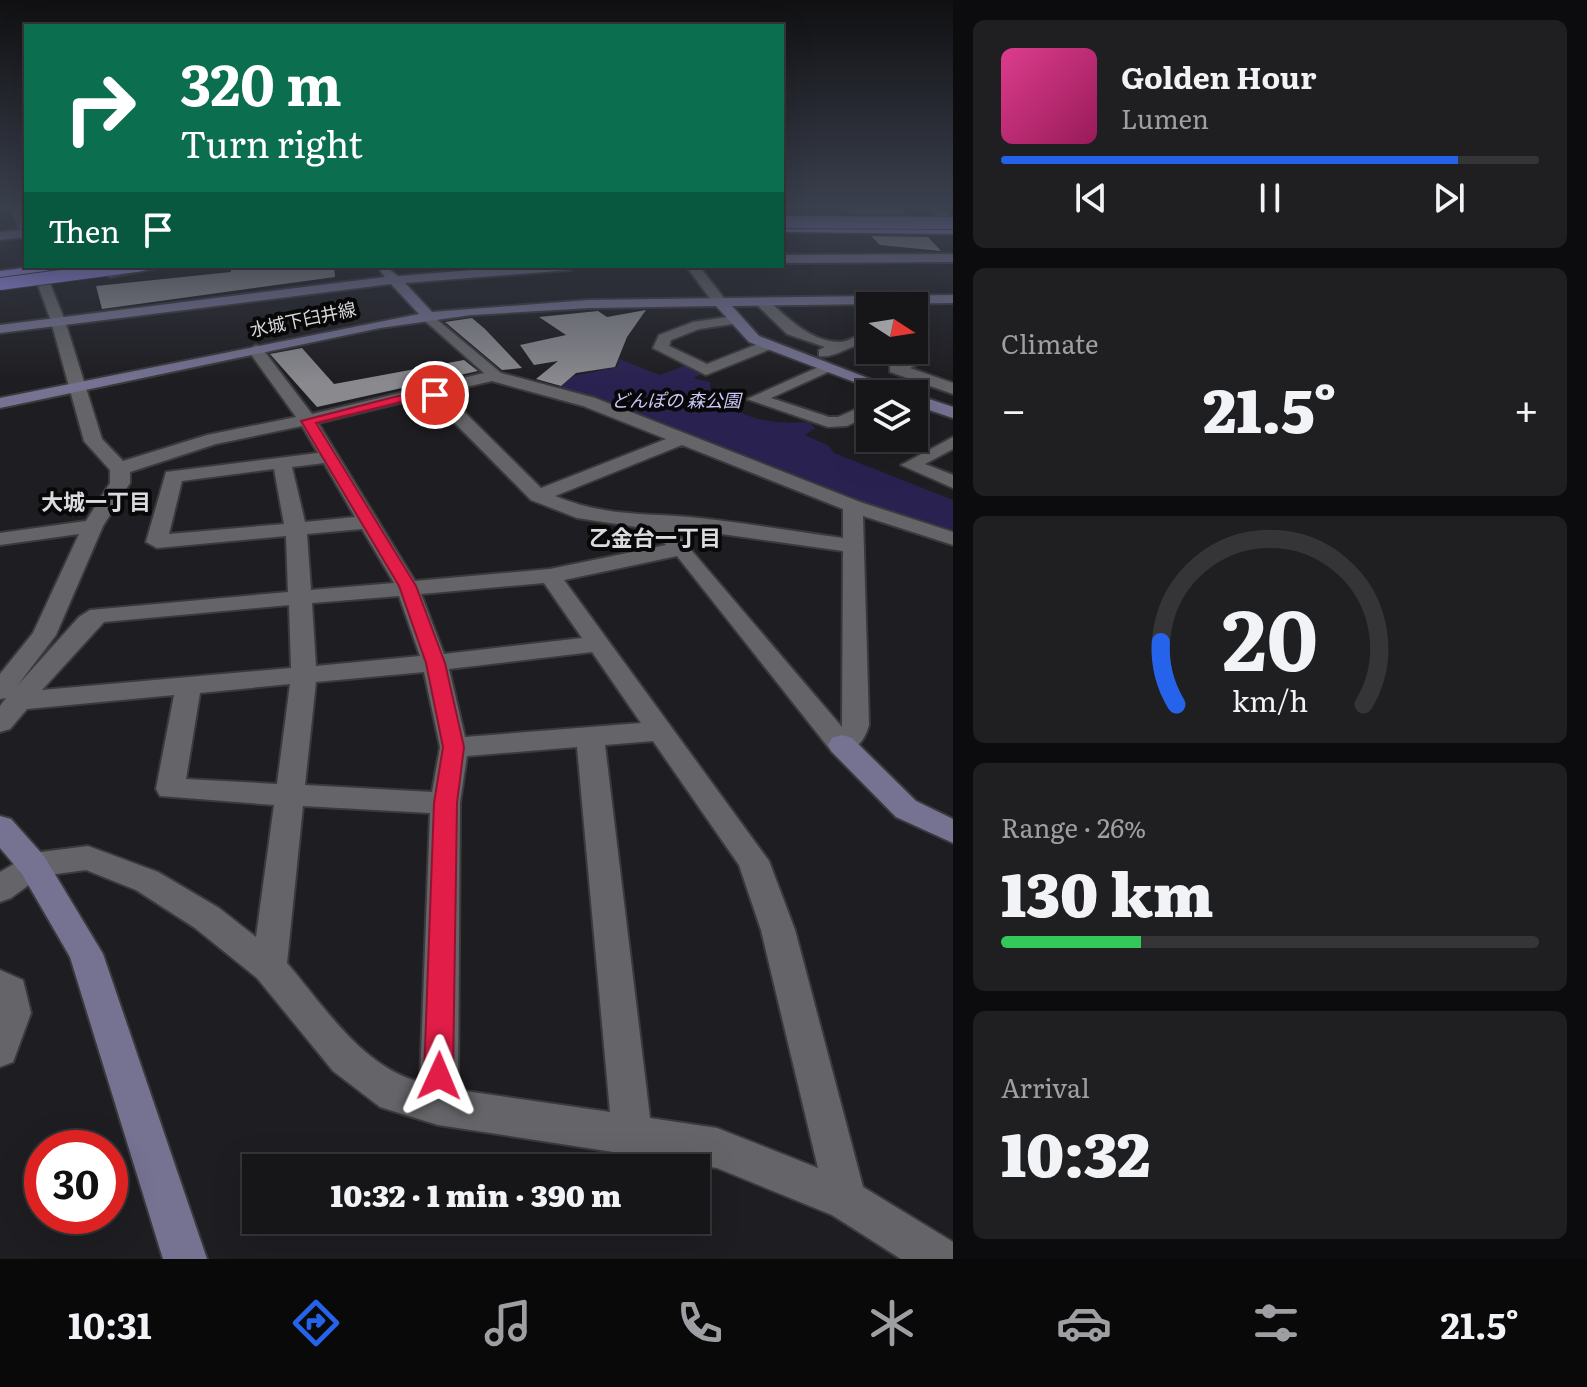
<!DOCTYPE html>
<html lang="en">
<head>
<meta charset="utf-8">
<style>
  body { margin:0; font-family:Literata,"Noto Sans JP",serif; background:#1f1f22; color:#f1f3f6; height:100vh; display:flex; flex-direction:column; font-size:30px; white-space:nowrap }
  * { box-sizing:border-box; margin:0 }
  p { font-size:26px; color:#9e9fa2 }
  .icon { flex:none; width:44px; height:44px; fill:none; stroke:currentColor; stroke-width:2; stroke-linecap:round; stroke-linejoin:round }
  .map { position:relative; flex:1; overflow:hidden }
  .details { display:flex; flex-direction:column; gap:20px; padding:20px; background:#0c0c0e; width:634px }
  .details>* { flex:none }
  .hud { position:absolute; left:24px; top:24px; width:760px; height:244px; border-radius:0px; box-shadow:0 8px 32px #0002,0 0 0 2px #353538; background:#0b6e4f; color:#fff; overflow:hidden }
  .needle { width:52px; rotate:102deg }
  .controls { position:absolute; left:856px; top:292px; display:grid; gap:16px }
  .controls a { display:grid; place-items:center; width:72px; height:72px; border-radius:0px; background:#161619; box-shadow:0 8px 32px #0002,0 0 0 2px #353538; font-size:40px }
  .speed { position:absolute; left:24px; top:1130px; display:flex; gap:16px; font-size:40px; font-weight:700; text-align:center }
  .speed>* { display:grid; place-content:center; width:104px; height:104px; border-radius:50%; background:#161619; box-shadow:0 8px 32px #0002,0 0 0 2px #353538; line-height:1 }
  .speed .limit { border:12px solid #d22; background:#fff; color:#111 }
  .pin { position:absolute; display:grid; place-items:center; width:68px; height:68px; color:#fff; margin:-34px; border:4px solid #fff; border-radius:50%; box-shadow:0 2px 8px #0007 }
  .me { position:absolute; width:88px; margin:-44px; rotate:1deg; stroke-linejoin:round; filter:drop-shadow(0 0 6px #0008) }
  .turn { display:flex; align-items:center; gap:28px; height:168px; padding:0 24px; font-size:36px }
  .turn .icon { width:104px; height:104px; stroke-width:2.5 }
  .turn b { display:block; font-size:56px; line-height:68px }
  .then { display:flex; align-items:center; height:76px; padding:0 24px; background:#0003; gap:16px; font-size:30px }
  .big { font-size:60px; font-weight:800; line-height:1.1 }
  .details .card { flex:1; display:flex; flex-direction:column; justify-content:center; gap:12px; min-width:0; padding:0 28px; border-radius:12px; background:#1f1f22 }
  .details .dial { align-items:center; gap:0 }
  .dial svg { height:208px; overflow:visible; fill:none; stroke:#353538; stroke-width:7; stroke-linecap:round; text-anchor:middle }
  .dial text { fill:#f1f3f6; stroke:none }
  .song { display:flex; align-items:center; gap:24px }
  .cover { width:96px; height:96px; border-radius:12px; background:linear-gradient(135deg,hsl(330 70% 55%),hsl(330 70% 35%)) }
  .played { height:8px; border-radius:4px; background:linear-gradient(90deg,#2563eb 85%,#353538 85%) }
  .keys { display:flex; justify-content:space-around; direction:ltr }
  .heat { display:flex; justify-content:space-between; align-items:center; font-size:44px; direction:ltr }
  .charge { height:12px; border-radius:6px; background:linear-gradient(90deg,#34c759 26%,#353538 0) }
  .trip { position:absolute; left:242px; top:1154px; width:468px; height:80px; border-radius:0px; background:#161619; box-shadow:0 8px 32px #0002,0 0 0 2px #353538; font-weight:800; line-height:80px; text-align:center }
  .dock { display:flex; height:128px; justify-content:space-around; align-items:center; background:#09090a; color:#9e9fa2 }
  .dock .icon { width:56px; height:56px }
  .dock .selected { color:#2563eb }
  .dock b { font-size:36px; color:#f1f3f6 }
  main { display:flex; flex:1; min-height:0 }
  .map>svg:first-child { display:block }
</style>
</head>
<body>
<main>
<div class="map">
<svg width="953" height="1259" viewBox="0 0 953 1259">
  <rect width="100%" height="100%" fill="#1e1d21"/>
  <path fill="#292251" d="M619,359l41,16 26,-10 18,8 -11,5 17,4 1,12c31,25 58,31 98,28l6,6 -10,7 24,11 5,7 119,47v35l-396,-146 16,-13 44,-9z"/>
  <g fill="#89898e">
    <path d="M842,206h57l7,8 -57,-1z"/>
    <path d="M871,236l57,1 13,14 -61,-6z"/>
    <path d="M230,266h104l1,11 -233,32 -6,-23 135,-14z"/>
    <path d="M646,310l-19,27 -12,30 -39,6 -15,13 -25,-7 22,-18 -24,4 -14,-20 46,-10 -27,-18 59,-6 9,6z"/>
    <path d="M472,318l13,11 37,39 -20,2 -57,-48z"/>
    <path d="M302,348l32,36 130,-24 14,11 -161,36 -47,-53z"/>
  </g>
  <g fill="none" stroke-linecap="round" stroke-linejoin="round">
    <g stroke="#3a3a3d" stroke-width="4">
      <g id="street">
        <path d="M8,206h11l7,14v13l-6,-3z"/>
        <path d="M31,266h12l22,55 37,118 21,22 84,-26 89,-18 -48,-67 8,-5 5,2 51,67 172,-41 -61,-54 -2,-3 7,-4 73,61 94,25 265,104 93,30v13l-90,-29 6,209c-5,18 -17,32 -37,27l-155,-196 -113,24 205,281 26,69 68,257 90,55v17h-52l-69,-44 -115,-47 -279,-43 -58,-18 -47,-36 -76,-93 -62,-50 -59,-38 -50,-20 -45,6 -30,22 -11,4v-30l33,-19 55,-7 70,26 61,36 37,29 18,-132 -114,-9 -4,-7 18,-94 -147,14 -17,20 -10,3v-26l6,-8 -6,1v-25l33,-41 46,-99 -79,11v-12l86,-12 24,-38v-13l-26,-29 -33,-120zM492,381l91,25 83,33 -125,49 -97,-96zM428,396l103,104 46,18 73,11 16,16 -116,24 -135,12 -97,-158zM302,426l16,27 -152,19 -20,70 11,6 129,-12 2,56 -198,18 -11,7 -62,69 39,-51 47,-109 27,-43v-11l86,-28zM682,445l161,64v29c-51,-7 -103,-16 -154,-21 -49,-4 -85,-1 -134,-21zM324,463l31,54 -50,5 -13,-55zM274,469l10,55 -115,10 13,-53zM362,529l32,54 -83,7 -4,-56zM686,529l157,22 -1,176 -168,-197zM544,583l38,55 -138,16 -23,-60zM399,596l21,60 -104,10 -4,-63zM289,605l2,63 -249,22 62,-68zM592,652l49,71 -176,14 -16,-68zM424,672l16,75 -8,45 -127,-7 11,-103zM290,684l-13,100 -91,-5 14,-86zM653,741l86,124 22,65 57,238 -101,-40 -67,-10 -45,-373zM577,747l33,365 -152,-22 2,-287 7,-47zM303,806l127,7 -10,269c-58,-15 -96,-76 -133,-119z"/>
        <path d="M686,266h13l28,36 -2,3h-10z"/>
        <path d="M757,299h10c18,17 44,43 72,43 12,0 18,-10 31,-7v10c-18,-4 -33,14 -51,11v-6l6,-3 -38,-13 -30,-29z"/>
        <path d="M734,316l7,4 -2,3 -40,6 -28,11 -2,6 38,18 61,-24 5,2v6l-67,27 -53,-27 6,-13 34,-13z"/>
        <path d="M892,350l34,4v6l-16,8 43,15v11l-63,-22v-6l17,-8z"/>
        <path d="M823,365l14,3 -66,30 58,19h9l32,-14v12l-23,11 -19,1 -81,-28z"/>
        <path d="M953,437v12l-28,15 28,11v13l-52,-23z"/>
        <path d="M0,970l23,10 8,33 -18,49 -13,5z"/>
      </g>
    </g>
    <g stroke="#3a3a3d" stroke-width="4">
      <g id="secondary">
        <path d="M925,206h12l16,14v9z"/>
        <path d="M26,229v8l-26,3v-8z"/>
        <path d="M953,254v8l-171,1v-8z"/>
        <path d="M522,266h54l-6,4 -165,13 27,29 157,-12 364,-5v8l-221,3 27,30 150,58h-23l-137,-52 -33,-36 -127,2 -118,7 -91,13 -380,80v-10l419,-84 -28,-30 -391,49v-8l385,-48 -5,-6 6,-4 12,9z"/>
        <path d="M914,394l39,13v11l-39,-13z"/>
        <path d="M842,735l10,3 64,63 37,18v24l-57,-26 -64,-65 -4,-7 4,-7z"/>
        <path d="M0,816l11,3 33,37 59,98 104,305h-44l-93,-302 -48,-83 -22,-26z"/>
      </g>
    </g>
    <g stroke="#3a3a3d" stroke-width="4">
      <g id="highway">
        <path d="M782,226l171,2v6l-171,-2z"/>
        <path d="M39,266h36l-75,13v-8z"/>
        <path d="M134,266h35l-59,11 -6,-4z"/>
      </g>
    </g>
    <use href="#street" fill="#656569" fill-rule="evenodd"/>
    <use href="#secondary" fill="#757292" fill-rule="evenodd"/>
    <use href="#highway" fill="#9a90f3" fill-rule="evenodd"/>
    <g stroke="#3a3a3d" stroke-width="14" stroke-linecap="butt">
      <g id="highway-bridge">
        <path d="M782,222l171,1"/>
        <path d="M0,284l136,-18"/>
      </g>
    </g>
    <use href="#highway-bridge" stroke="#9a90f3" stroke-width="12"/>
  </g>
  <linearGradient id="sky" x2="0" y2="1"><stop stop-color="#101012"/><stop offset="0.54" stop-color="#3b404e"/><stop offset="1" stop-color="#3b404e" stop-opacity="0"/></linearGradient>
  <rect width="953" height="383" fill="url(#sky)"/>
  <path fill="#e11d48" stroke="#92132f" stroke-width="2" d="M433,387l6,4v6l-10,-2 -113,28 100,163 29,77 19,84 -7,56 -4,273 -4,9 -10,4 -10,-4 -5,-9 10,-273 9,-56 -17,-84 -27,-77 -98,-165z"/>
  <g text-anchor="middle" stroke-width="8" stroke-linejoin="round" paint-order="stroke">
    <g font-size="18" fill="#d8d8db" stroke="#080809">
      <text transform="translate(303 320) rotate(-12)" y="6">水城下臼井線</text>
    </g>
    <g font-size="18" font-style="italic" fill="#cbc8fc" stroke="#080809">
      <text x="676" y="407">どんぽの 森公園</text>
    </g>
    <g font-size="22" font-weight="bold" fill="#dadadf" stroke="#080809">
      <text x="96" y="510">大城一丁目</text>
      <text x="655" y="546">乙金台一丁目</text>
    </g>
  </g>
</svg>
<div class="controls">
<a><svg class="needle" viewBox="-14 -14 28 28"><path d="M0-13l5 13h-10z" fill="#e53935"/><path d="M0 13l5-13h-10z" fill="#9e9fa2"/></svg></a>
<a><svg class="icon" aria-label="layers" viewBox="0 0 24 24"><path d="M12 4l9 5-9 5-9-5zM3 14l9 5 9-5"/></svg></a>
</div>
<div class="speed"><div class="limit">30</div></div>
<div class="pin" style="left:435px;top:395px;background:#d93025"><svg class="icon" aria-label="arrive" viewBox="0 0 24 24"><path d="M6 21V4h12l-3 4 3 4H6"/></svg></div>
<svg class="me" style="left:439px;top:1076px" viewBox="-20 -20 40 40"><path d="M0-17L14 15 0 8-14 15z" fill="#e11d48" stroke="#fff" stroke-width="4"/></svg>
<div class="trip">10:32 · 1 min · 390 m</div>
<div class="hud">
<div class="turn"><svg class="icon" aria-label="right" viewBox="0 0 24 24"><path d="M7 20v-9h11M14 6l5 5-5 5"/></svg><div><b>320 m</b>Turn right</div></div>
<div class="then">Then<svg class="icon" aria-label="arrive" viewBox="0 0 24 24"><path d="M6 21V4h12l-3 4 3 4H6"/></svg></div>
</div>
</div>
<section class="details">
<div class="card">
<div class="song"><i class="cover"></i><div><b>Golden Hour</b><p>Lumen</p></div></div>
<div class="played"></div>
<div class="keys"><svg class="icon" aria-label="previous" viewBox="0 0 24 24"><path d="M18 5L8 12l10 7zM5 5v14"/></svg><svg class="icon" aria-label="pause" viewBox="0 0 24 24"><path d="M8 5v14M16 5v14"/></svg><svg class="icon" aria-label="next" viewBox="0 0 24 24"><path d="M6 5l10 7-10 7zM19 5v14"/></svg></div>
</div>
<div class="card"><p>Climate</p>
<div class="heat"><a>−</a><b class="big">21.5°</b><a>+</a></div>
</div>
<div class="card dial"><svg viewBox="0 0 100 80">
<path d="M14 69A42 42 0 1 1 86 69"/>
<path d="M14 69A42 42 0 0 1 8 45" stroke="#2563eb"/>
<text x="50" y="56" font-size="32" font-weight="700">20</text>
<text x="50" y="72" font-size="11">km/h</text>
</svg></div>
<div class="card"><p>Range · 26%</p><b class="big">130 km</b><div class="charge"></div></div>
<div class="card"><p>Arrival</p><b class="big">10:32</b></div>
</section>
</main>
<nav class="dock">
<b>10:31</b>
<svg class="icon selected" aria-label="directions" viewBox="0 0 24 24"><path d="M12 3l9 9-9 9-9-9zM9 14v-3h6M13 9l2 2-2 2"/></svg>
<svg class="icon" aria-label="music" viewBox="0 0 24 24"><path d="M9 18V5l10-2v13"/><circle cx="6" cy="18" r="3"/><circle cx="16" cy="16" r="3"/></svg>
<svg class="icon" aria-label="phone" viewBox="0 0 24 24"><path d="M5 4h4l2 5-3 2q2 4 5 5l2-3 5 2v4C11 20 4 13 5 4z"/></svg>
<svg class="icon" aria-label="climate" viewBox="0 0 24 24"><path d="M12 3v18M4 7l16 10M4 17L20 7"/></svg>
<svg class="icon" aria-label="car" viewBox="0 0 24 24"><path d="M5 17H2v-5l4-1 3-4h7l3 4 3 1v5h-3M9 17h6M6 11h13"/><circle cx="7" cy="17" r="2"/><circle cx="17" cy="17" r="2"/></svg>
<svg class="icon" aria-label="filters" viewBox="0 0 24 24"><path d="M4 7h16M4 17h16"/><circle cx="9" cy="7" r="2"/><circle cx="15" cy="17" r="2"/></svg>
<b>21.5°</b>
</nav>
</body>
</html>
